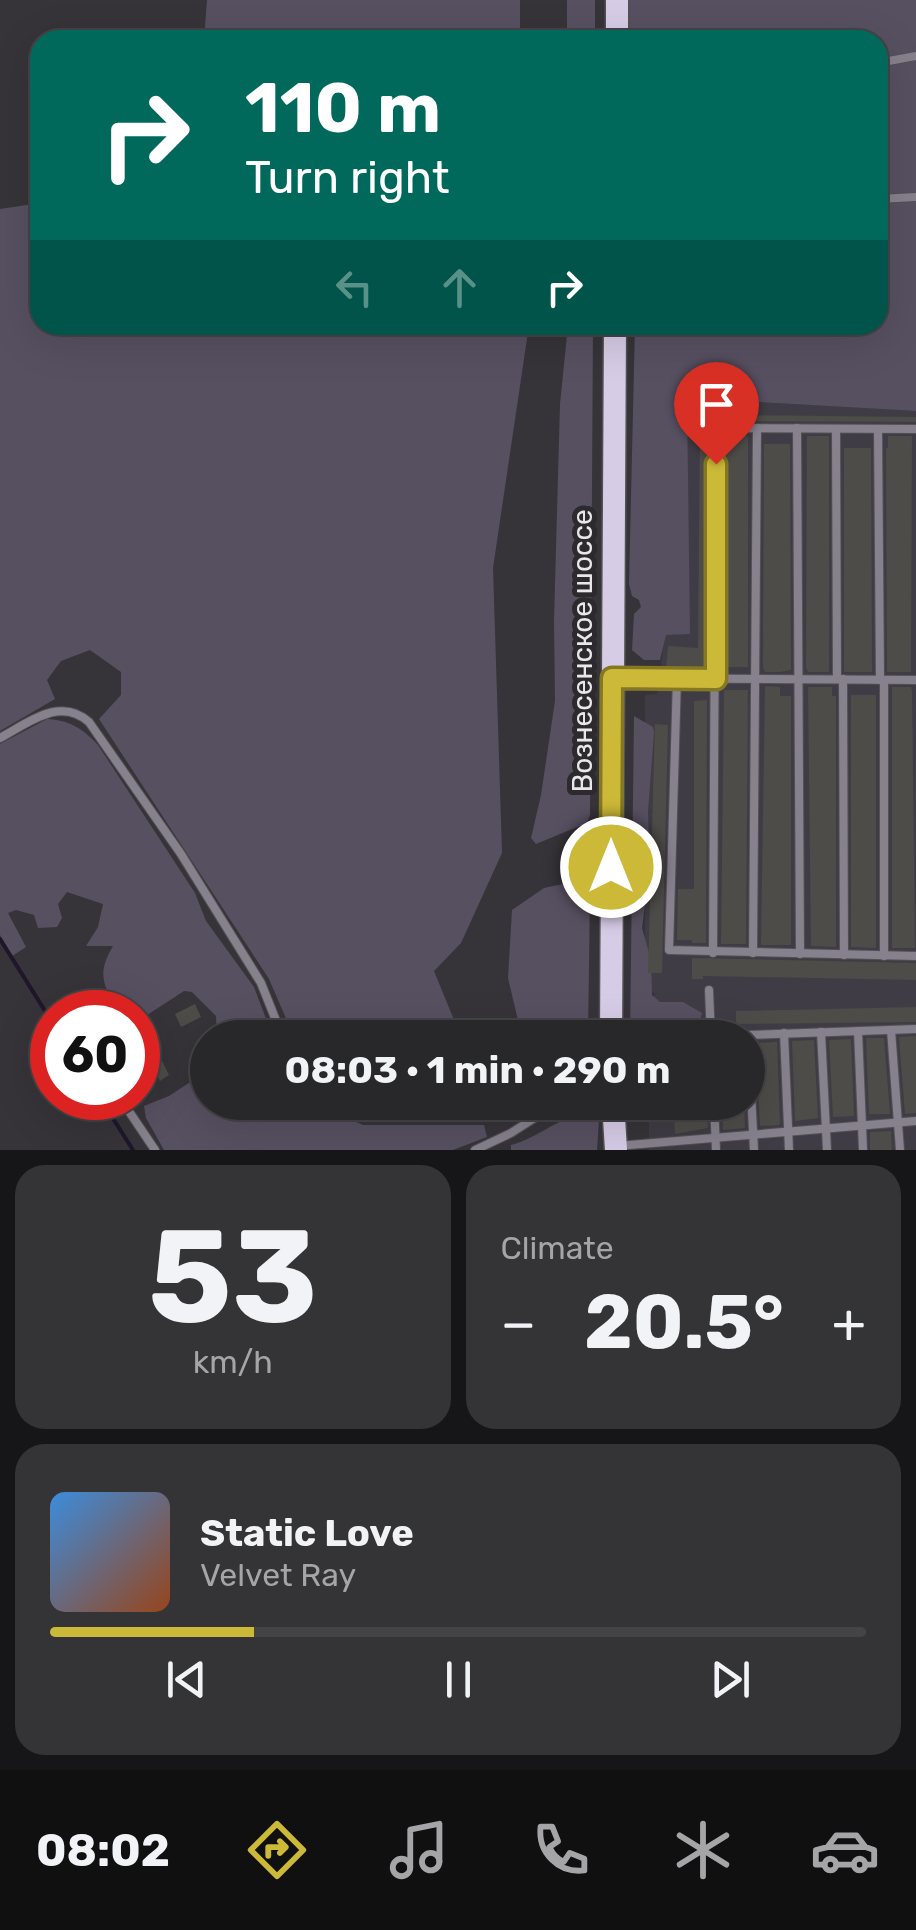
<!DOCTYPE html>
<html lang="en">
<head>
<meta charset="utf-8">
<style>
  body { margin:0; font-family:Rubik,sans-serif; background:#343336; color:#f1f3f6; height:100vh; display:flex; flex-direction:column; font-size:38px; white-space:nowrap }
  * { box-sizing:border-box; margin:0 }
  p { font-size:32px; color:#a5a5a8 }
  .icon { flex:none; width:55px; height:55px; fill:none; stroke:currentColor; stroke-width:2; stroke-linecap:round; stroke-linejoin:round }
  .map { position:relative; height:1150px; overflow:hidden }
  .panel { display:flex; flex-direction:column; gap:15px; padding:15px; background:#161517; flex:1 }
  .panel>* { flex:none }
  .banner { position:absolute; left:30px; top:30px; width:858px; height:305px; border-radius:30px; box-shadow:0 10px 40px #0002,0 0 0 2px #444447; background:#00695c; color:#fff; overflow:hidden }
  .speed { position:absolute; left:30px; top:990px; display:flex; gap:20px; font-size:50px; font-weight:700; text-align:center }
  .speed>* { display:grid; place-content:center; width:130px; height:130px; border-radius:50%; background:#28272a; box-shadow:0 10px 40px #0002,0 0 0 2px #444447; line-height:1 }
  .speed .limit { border:15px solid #d22; background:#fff; color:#111 }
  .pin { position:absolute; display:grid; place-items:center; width:85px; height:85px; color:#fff; margin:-102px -42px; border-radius:50% 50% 50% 0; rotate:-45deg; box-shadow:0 0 10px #0007 }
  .pin .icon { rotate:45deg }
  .me { position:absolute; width:110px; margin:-55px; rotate:0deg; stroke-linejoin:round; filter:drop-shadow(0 0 8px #0008) }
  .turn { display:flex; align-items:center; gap:35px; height:210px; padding:0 50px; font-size:45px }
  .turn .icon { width:130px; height:130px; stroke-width:2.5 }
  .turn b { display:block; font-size:70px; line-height:85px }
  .lanes { display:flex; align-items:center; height:95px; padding:0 50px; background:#0003; justify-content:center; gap:50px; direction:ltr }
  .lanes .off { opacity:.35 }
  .big { font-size:75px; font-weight:700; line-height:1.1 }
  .panel .widget { flex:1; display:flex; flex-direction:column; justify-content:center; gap:15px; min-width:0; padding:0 35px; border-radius:30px; background:#343336 }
  .panel .dial { align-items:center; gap:0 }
  .dial b { font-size:130px; line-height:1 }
  .song { display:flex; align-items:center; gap:30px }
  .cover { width:120px; height:120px; border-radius:15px; background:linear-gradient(135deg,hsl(210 70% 55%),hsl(20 70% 35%)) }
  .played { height:10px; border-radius:5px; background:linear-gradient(90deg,#cdb938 25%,#444447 25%) }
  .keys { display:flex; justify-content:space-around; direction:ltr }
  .heat { display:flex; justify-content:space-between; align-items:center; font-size:55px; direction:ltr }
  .panel .tiles { flex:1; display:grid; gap:15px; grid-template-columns:1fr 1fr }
  .widget:last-child { grid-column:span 2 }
  .trip { position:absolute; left:190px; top:1020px; width:575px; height:100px; border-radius:50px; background:#28272a; box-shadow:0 10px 40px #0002,0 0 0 2px #444447; font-weight:700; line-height:100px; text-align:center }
  .dock { display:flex; height:160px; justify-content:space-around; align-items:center; background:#101011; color:#a5a5a8 }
  .dock .icon { width:70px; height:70px }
  .dock .current { color:#cdb938 }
  .dock b { font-size:45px; color:#f1f3f6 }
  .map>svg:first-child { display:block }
</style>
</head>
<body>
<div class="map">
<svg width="916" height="1150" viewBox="0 0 916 1150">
  <rect width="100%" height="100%" fill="#363438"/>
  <path fill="#403c45" d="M687,398l229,13v739h-267v-47l99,-1v-64l-98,-1v-35l5,-8 -10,-8v-291l12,-1 8,-59 24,-2z"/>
  <g fill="#575061">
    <path d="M207,0h313v40h-316z"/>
    <rect x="567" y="0" width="28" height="40"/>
    <path d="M625,0h291v411l-229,-13 3,236 -24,1 -6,25h-16l-12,-10 2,-36 7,-7 -2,-7 -7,-4 -3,-12 6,-259h243v-285h-253z"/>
    <path d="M40,203v122h489l-36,243 9,285 -41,90 -27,28 27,66h-167l-25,-58 -170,-260 22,-24v-23l-31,-22 -29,11 -14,19 8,19 -55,32v-522z"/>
    <path d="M568,325h25l-3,490 -3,8 -51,21 -5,-6 10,-43 14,-94 -1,-80 6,-217z"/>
    <path d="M634,716l19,11 1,5 -6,79 2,57 -8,60 9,32 1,35 8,7h23l19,11 -4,15c-18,-6 -34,-3 -51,3v6l-17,1z"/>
    <path d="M47,719c23,1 36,10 51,26l97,148 11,28 48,66 19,50h-56l-1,-21 -24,-24 -8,-1 -46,30v-9h-21c-13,-28 -21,-37 -4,-66h-27l12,-19 5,-23 -36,-12 -9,12 4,14 -5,9 -19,1 -4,-13 -18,-5 -8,3 18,34 -14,9 -12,-21v-191z"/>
    <path d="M586,879l4,11 -2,147h-66l-14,-59 4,-68 32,-22z"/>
    <path d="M207,1071l1,31 116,1 17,12 22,10h121l3,12 -34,13h-289l-18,-32 -2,-12 25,-10z"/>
    <path d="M586,1114l13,6 -2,30h-86v-5c30,-8 42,-26 75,-31z"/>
  </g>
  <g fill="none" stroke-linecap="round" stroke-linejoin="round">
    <g stroke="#20162c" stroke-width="4">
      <path d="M0,939l52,83"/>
      <path d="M100,1098l33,52"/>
    </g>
  </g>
  <g fill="#4d4c48">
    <path d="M728,415l188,2v5l-188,-1z"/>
    <path d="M700,429h8l-1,242 -41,-1 2,-24 30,2z"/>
    <path d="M723,436h25v231h-26z"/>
    <path d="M807,436h22v236h-21l-2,-5z"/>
    <path d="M888,436h24l-1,236h-24l-1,-224h2z"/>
    <path d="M764,444h26l1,226 -11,2h-15l-2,-5z"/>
    <path d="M844,448h27l1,224h-28z"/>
    <path d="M765,686l15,1v9h11v249h-30z"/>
    <path d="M808,687h24v9h4v251l-25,-1z"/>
    <path d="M892,687h19l1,4 3,257h-23z"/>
    <path d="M724,690h24l-2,254h-25z"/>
    <path d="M851,695h25v253l-25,-1z"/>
    <path d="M707,700l-1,243h-14v-3h-15l1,-51h16v-188z"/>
    <path d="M655,724l13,1 -6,248h-14z"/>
    <path d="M692,958l224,5v17l-213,-4v3h-11z"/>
    <path d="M195,1004l6,13 -20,10 -6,-13z"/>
    <path d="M916,1007v15l-180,2v-13z"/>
    <path d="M916,1036v77l-11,1 -6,-77z"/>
    <path d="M866,1038h18l6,76h-21z"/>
    <path d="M851,1039l3,77 -21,1 -4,-77z"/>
    <path d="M814,1040l4,78 -23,3 -3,-80z"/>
    <path d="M777,1042l3,83 -20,1 -4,-83z"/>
    <path d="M155,1047l14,28 -9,6 -15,-29z"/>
    <path d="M694,1102h13l1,26 -33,6 -1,-22 20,-2z"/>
    <path d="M722,1102h22l1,26 -22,2z"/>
    <path d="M891,1131l1,19h-22v-18z"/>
  </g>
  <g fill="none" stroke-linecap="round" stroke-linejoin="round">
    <g stroke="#525154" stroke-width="10">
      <g id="service">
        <path d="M878,63l38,-7"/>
        <path d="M878,199l38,-2"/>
        <path d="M797,428l3,526"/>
        <path d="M836,429l1,250"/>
        <path d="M878,429l2,251"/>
        <path d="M616,678l300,2"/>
        <path d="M677,678l-8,272 247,6"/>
        <path d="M843,679l1,276"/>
        <path d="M0,738c28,-15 60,-42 89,-16l92,132 80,129 22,55"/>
        <path d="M713,953l3,-525 200,1"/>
        <path d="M753,953l4,-525"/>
        <path d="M884,956v-276"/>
        <path d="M709,990l2,48"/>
        <path d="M891,1030l9,120"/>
        <path d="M858,1031l5,119"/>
        <path d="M821,1032l6,118"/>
        <path d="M616,1033l132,2 168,-6"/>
        <path d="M784,1033l5,117"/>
        <path d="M748,1035l6,115"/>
        <path d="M120,1098l35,52"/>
        <path d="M338,1102l30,12 24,1 216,-10"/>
        <path d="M714,1102l2,48"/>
        <path d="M617,1146l299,-25"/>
        <path d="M475,1150l36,-17 36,-23"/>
      </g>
    </g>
    <g stroke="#525154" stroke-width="25">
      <g id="primary">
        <path d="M617,40v-40"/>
        <path d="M611,1038l4,-713"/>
        <path d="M613,1102l3,48"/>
      </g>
    </g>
    <use href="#service" stroke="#86818d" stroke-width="8"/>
    <use href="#primary" stroke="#d7cce6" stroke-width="22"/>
  </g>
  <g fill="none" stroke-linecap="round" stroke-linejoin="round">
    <g stroke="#857824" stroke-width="25">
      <path id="route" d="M611,867l1,-189 104,1v-215"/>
    </g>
    <use href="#route" stroke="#cdb938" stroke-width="18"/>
  </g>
  <g text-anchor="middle" stroke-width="10" stroke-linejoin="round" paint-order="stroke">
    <g font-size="28" fill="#e8e7e9" stroke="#2c2a2d">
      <text transform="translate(582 651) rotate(-90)" y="10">Вознесенское шоссе</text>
    </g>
  </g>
</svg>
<div class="speed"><div class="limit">60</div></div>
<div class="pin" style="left:716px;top:464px;background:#d93025"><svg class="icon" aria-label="arrive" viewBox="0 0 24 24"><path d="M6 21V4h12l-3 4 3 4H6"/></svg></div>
<svg class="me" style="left:611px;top:867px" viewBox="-20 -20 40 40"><circle r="17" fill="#cdb938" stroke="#fff" stroke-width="3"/><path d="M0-11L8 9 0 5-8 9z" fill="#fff"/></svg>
<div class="trip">08:03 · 1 min · 290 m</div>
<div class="banner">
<div class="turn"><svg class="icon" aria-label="right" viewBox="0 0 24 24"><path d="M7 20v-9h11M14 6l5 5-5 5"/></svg><div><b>110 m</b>Turn right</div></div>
<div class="lanes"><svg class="icon off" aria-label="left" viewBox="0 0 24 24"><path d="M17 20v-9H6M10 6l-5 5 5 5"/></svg><svg class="icon off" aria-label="ahead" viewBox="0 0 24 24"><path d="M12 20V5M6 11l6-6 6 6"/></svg><svg class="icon" aria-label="right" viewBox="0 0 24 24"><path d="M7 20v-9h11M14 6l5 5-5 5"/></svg></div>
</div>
</div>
<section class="panel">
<div class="tiles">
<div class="widget dial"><b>53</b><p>km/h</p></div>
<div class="widget"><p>Climate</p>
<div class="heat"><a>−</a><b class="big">20.5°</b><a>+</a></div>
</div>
<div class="widget">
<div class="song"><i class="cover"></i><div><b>Static Love</b><p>Velvet Ray</p></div></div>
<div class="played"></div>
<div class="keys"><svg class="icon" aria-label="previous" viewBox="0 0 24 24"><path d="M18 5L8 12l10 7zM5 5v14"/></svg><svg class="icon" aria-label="pause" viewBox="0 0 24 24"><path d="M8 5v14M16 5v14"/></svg><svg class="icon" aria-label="next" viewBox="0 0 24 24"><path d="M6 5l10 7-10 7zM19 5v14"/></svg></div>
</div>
</div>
</section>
<nav class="dock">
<b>08:02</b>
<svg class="icon current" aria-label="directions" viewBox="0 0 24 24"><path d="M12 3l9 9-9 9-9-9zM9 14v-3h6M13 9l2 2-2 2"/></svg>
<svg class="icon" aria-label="music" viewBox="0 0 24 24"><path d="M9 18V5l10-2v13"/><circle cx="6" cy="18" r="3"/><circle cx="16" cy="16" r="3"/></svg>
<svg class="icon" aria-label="phone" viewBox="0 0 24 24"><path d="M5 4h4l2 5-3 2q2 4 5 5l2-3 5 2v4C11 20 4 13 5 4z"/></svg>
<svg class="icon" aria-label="climate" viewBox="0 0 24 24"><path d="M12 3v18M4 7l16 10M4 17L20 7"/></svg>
<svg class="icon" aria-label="car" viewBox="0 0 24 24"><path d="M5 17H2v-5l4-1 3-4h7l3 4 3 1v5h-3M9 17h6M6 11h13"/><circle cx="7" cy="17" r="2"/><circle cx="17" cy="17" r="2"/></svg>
</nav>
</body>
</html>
